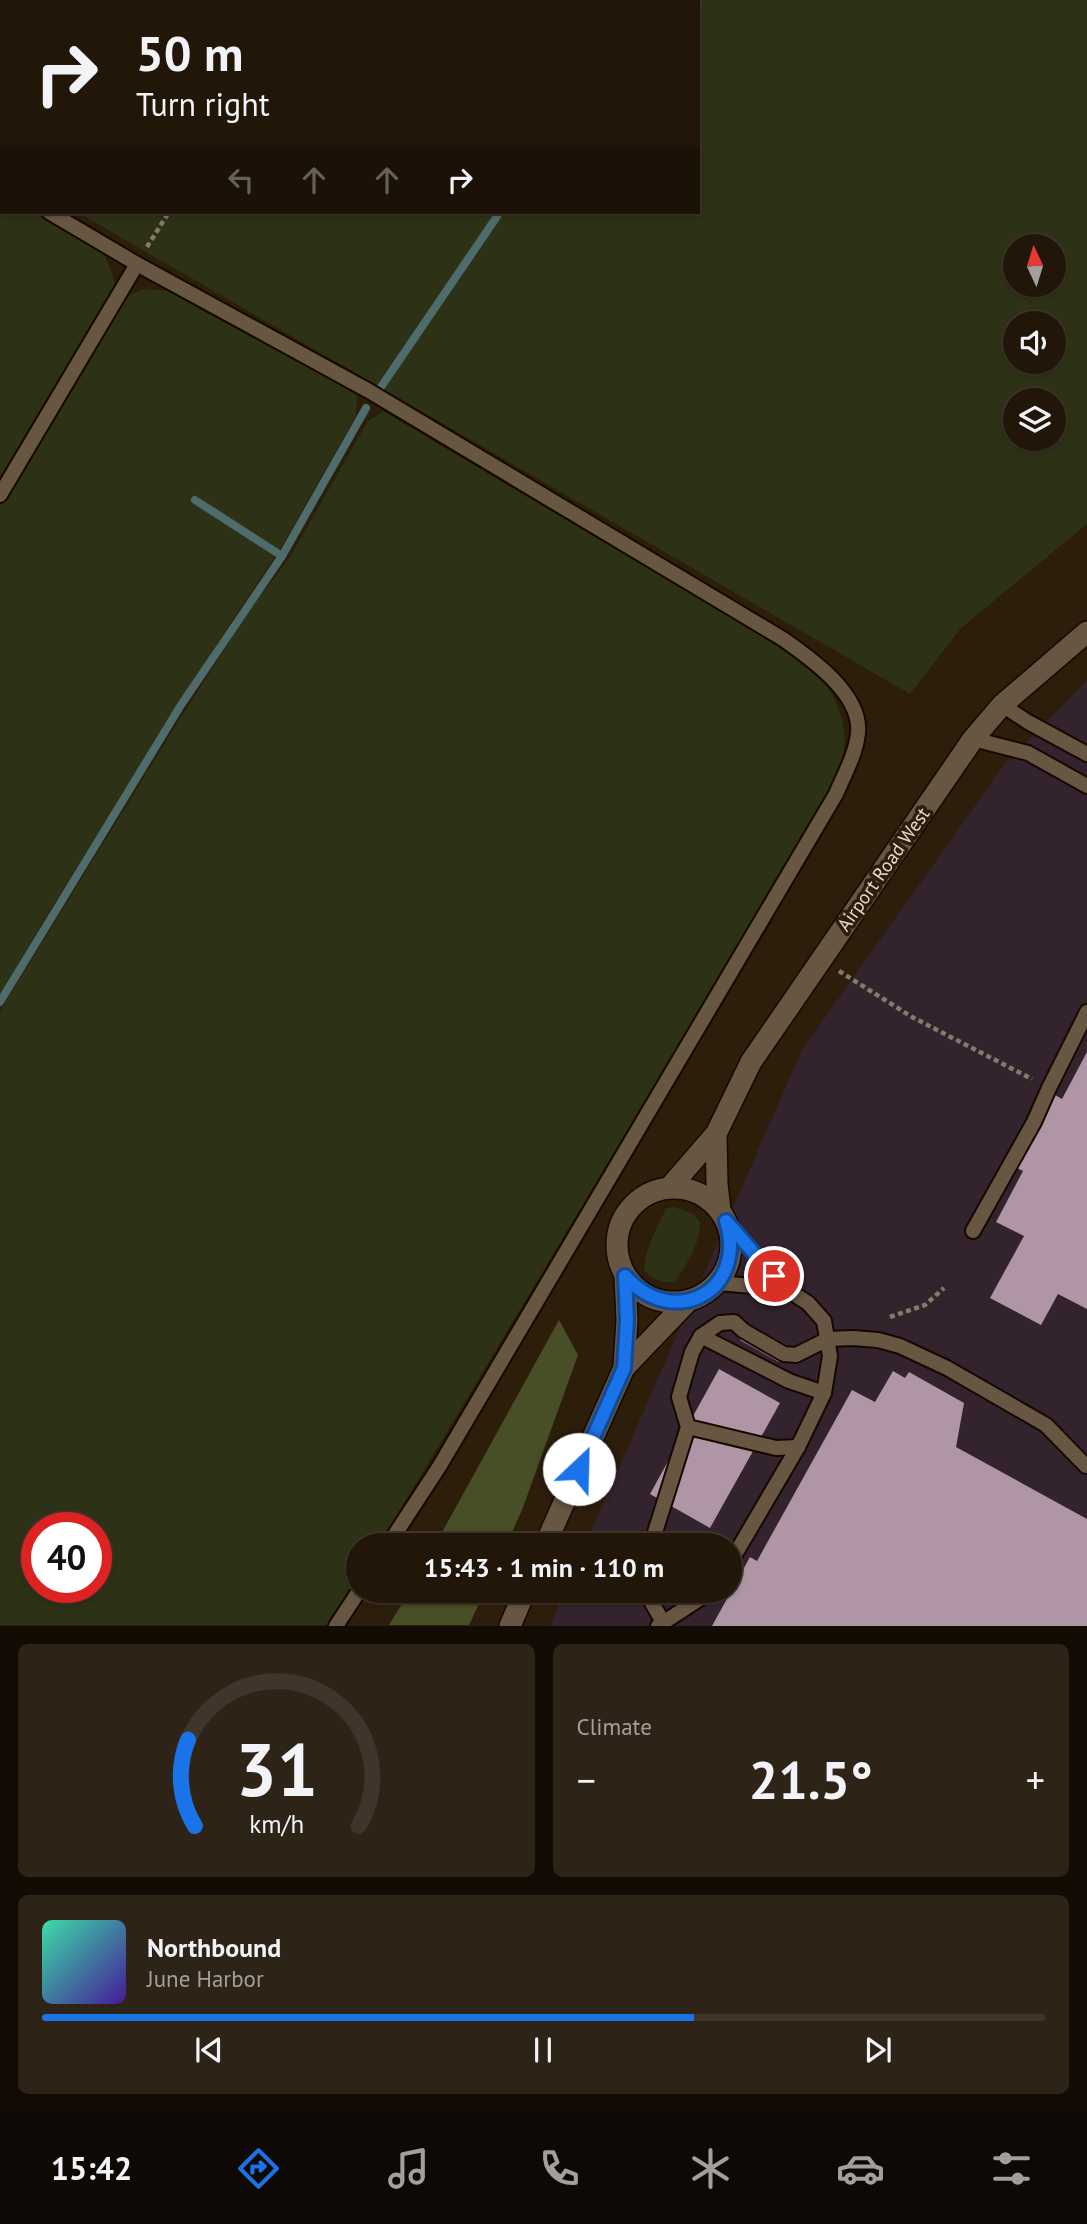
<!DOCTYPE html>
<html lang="en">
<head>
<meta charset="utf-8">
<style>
  body { margin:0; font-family:"PT Sans",sans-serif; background:#2e2317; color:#f1f3f6; height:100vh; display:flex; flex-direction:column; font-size:26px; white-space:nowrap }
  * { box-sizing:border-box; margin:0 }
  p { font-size:23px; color:#a29f9c }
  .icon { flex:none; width:38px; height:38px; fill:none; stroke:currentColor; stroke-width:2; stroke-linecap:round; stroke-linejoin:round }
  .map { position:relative; height:1626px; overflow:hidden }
  .side { display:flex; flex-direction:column; gap:18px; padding:18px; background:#130c05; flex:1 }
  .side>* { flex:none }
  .banner { position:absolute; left:0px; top:0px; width:700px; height:214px; box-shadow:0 2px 5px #0004,0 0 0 2px #3f352a; background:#221609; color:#f1f3f6; overflow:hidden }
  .needle { width:46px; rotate:356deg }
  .tools { position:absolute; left:1003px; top:234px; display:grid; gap:14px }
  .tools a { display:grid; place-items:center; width:63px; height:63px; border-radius:50%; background:#221609; box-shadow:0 2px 5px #0004,0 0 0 2px #3f352a; font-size:35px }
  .speed { position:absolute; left:21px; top:1512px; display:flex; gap:14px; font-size:35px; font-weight:700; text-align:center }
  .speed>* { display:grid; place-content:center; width:91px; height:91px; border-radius:50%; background:#221609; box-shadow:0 2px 5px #0004,0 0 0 2px #3f352a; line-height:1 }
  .speed .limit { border:10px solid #d22; background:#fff; color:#111 }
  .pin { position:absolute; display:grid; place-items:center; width:60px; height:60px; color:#fff; margin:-30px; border:4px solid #fff; border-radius:50%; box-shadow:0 2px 7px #0007 }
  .me { position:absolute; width:77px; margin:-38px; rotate:24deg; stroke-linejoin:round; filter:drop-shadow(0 0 5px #0008) }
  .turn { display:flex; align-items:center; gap:24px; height:147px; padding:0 21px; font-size:32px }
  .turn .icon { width:91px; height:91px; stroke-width:2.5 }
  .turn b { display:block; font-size:49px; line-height:60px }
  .lanes { display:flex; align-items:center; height:66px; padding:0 21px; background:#0003; justify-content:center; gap:35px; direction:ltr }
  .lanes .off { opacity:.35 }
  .big { font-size:52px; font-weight:700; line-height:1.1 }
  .side .card { flex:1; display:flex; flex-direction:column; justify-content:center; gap:10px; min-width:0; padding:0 24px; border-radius:10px; background:#2e2317 }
  .side .dial { align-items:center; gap:0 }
  .dial svg { height:182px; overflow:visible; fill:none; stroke:#3f352a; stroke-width:7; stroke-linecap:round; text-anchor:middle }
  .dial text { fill:#f1f3f6; stroke:none }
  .song { display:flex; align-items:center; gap:21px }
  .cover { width:84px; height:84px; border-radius:10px; background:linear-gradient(135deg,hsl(160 70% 55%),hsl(260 70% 35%)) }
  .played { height:7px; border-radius:4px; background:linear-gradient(90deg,#1a73e8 65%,#3f352a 65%) }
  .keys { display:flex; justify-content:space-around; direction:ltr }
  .heat { display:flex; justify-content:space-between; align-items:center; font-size:38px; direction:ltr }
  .side .tiles { flex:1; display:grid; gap:18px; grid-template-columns:1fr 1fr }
  .card:last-child { grid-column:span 2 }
  .trip { position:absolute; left:346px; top:1533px; width:396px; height:70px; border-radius:35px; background:#221609; box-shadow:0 2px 5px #0004,0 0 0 2px #3f352a; font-weight:700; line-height:70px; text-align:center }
  .dock { display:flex; height:112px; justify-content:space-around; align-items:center; background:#0e0904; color:#a29f9c }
  .dock .icon { width:49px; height:49px }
  .dock .on { color:#1a73e8 }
  .dock b { font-size:32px; color:#f1f3f6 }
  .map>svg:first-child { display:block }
</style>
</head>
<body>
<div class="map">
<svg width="1087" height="1626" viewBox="0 0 1087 1626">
  <rect width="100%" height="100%" fill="#2d1e0c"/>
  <path fill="#33232d" d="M1087,680v945l-537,1 15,-35h165v-46h-145l217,-495 202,-285z"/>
  <g fill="#2d3115" fill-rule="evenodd">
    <path d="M0,0h1087v524l-126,104 -51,66 -833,-482h621v-210h-696v166zM1015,247h39v38h-39zM1015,324h39v38h-39zM1015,401h39v38h-39z"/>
    <path d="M0,191l2,21h34l59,34 10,11 7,16 3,13 -115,194z"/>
    <path d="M145,289l27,2 35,16 150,88 -1,21 -75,132 -54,80 -186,297 -41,72v-495l122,-199 10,-9z"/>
    <path d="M383,411l422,251c28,25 46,58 37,97 -5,25 -26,56 -39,78l-424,708h-20v34l-28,46h-331v-614l176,-286 72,-113 42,-55 78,-136zM37,1528h59v59h-59z"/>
    <path d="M673,1207l19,6 8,9c1,21 -14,43 -25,60 -13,1 -22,-3 -31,-11 1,-23 12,-42 22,-62z"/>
  </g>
  <g fill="#484e26">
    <path d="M559,1320l19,35 -56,155 -16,35h-71z"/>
    <path d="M410,1591h75l-16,34h-80z"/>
  </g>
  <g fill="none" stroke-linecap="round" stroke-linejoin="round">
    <g stroke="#4e6c6c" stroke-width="8">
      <path d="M642,2l1,-2"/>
      <path d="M381,387l119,-175"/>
      <path d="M282,556l84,-148"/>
      <path d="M0,1002l181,-297 101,-149 -87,-56"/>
    </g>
  </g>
  <g fill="#af95a5">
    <path d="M1087,1052v257l-29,-15 -17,31 -51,-27 34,-62 -28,-14 27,-51 -12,-6 39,-73 12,7z"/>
    <path d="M747,1323l41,23 -9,16 -39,-22z"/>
    <path d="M719,1369l61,34 -70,125 -60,-34z"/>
    <path d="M893,1371l12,7 4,-6 55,31 -8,44 131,72v107h-375l38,-69 7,4 95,-171 23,12z"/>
  </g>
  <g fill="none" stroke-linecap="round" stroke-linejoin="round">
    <g stroke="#150800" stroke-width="18">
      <g id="lane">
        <path d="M0,183l2,1"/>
        <path d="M137,264l232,127 414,248c27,19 79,55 75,94 -2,21 -14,42 -22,61l-397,673 -51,78"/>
        <path d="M0,495l137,-231 -88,-52"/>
        <path d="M1002,705l26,17 59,32"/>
        <path d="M973,739l55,14 59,33"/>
        <path d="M726,1221l60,68 22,14 16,18 6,35 -6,37 -26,54 -68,116"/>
        <path d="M973,1231l61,-109 15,-34 38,-76"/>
        <path d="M718,1283l68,6"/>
        <path d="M701,1336l88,45 35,12"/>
        <path d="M688,1427l-9,-30 13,-45 9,-16 19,-13 14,-1 10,9 40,23 12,1 32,-16 25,-1 25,2 22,6 47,22 99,57 40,41"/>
        <path d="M651,1545l37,-118 88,21 22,-1"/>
        <path d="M645,1591l18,31"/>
        <path d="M336,1626l23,-35"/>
        <path d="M658,1626l46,-30 4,-5"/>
      </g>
    </g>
    <g stroke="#150800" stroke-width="24">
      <g id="secondary">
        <path d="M716,1134l1,50 3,26"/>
        <path d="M670,1187l46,-53 35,-72 222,-323 29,-34 85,-73"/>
        <circle cx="674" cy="1245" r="57"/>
        <path d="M624,1368l3,-48 -2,-44"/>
        <path d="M545,1545l79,-177 64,-67"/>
        <path d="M510,1626l15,-35"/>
      </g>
    </g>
    <g stroke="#867a6b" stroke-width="4.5" stroke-dasharray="5 3.5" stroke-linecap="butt">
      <path d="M192,0v2"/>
      <path d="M298,2l1,-2"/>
      <path d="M147,247l22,-35"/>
      <path d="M839,971l73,46 120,62"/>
      <path d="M890,1317l35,-12 19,-17"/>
    </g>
    <use href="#lane" stroke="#675642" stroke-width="14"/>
    <use href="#secondary" stroke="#675642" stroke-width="21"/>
  </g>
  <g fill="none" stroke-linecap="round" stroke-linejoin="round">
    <g stroke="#114b97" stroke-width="18">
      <path id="route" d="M579,1469l45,-101 3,-48 -2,-44c49,55 123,15 101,-55l48,55"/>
    </g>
    <use href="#route" stroke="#1a73e8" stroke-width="12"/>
  </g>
  <g text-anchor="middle" stroke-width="7" stroke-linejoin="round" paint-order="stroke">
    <g font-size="19" fill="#e5dbd0" stroke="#2d1e0c">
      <text transform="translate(883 869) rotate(-55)" y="7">Airport Road West</text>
    </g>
  </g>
</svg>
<div class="tools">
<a><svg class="needle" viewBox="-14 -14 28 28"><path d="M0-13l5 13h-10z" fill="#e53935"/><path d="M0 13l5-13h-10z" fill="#a29f9c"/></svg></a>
<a><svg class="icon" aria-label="sound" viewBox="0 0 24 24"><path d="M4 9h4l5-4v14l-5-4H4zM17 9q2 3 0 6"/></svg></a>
<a><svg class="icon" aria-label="layers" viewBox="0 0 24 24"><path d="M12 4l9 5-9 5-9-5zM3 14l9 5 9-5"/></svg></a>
</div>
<div class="speed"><div class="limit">40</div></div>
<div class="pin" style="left:774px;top:1276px;background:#d93025"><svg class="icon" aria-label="arrive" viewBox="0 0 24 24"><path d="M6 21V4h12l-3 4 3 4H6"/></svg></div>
<svg class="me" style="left:579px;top:1469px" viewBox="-20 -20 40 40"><circle r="19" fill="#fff"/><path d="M0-13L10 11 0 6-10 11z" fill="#1a73e8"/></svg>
<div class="trip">15:43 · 1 min · 110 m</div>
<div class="banner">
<div class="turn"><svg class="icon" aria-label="right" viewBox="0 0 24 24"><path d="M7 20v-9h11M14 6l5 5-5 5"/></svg><div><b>50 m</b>Turn right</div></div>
<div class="lanes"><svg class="icon off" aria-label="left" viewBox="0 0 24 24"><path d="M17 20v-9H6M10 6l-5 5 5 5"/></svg><svg class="icon off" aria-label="ahead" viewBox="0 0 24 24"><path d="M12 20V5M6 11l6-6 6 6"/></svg><svg class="icon off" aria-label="ahead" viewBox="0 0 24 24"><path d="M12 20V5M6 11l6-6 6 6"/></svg><svg class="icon" aria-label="right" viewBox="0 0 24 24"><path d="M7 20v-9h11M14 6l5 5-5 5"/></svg></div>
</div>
</div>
<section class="side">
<div class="tiles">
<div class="card dial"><svg viewBox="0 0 100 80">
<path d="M14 69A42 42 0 1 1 86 69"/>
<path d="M14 69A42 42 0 0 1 11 31" stroke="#1a73e8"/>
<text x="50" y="56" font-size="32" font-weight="700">31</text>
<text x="50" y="72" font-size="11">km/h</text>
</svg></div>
<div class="card"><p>Climate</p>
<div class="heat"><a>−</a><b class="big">21.5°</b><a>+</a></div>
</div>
<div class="card">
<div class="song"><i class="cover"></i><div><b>Northbound</b><p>June Harbor</p></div></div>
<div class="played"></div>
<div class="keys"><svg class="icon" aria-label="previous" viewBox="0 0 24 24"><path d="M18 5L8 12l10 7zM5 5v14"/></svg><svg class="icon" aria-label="pause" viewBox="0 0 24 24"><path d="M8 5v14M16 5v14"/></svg><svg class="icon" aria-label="next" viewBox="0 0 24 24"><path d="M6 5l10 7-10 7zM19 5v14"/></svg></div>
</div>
</div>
</section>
<nav class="dock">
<b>15:42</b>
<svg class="icon on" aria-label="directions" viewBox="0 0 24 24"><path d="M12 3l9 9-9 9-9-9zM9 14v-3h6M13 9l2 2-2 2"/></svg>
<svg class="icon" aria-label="music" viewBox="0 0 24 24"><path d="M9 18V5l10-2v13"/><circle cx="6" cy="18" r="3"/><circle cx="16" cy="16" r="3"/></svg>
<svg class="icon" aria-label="phone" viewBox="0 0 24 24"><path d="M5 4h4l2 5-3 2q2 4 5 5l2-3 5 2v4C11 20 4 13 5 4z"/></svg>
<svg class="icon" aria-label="climate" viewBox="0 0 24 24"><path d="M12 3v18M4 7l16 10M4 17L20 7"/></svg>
<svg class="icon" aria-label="car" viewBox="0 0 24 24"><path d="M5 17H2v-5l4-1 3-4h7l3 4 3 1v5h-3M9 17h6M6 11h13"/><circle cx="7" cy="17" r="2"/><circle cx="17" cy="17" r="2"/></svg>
<svg class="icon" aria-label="filters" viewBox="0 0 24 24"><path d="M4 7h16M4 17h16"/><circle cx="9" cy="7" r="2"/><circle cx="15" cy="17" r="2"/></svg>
</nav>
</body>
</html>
